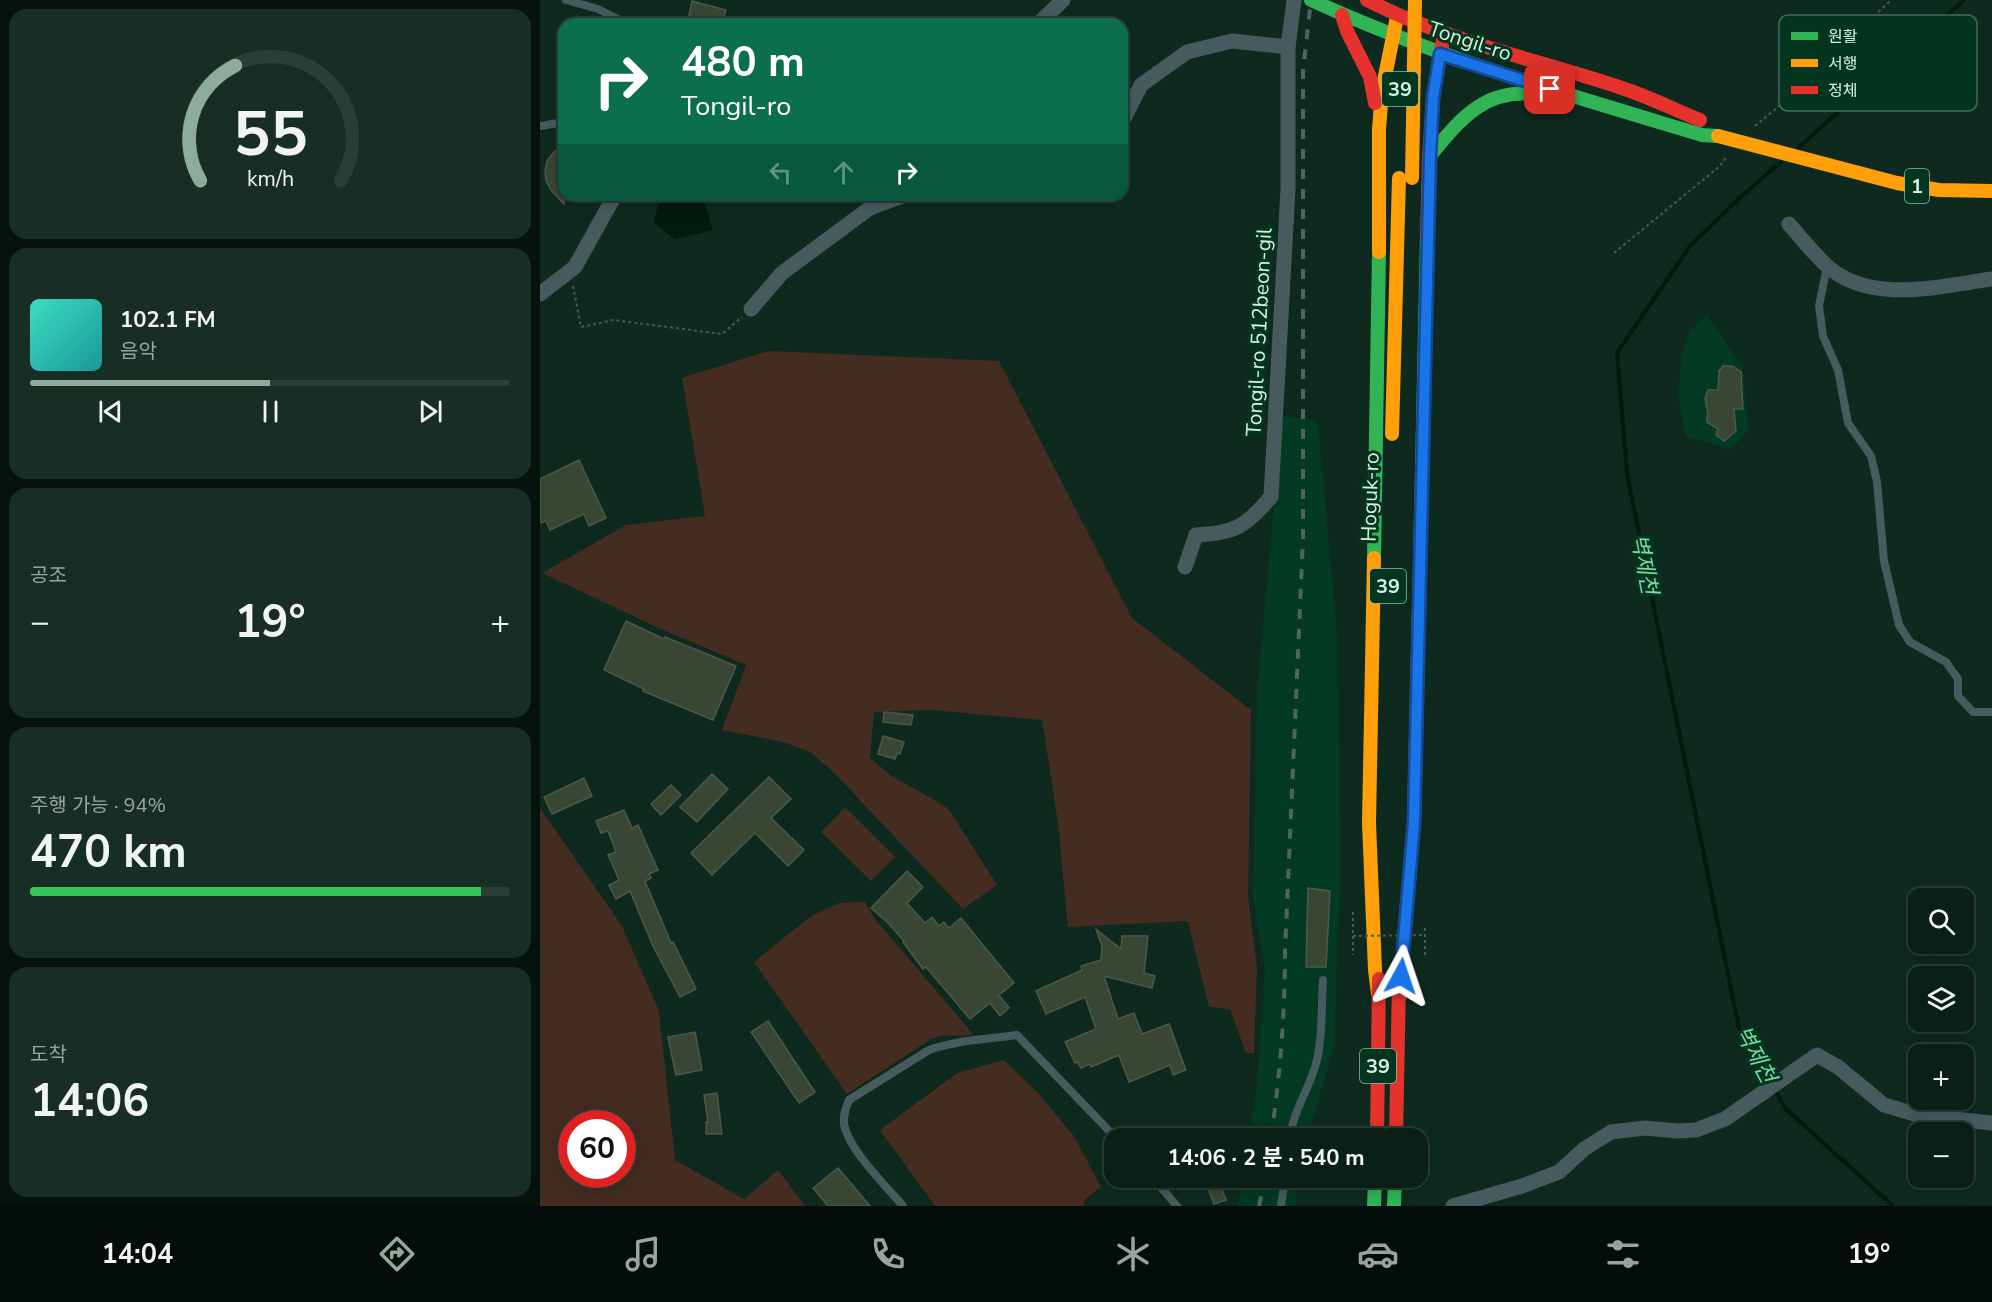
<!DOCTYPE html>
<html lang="ko">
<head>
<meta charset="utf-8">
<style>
  body { margin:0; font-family:"Nunito Sans","Noto Sans KR",sans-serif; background:#182d23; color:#f1f3f6; height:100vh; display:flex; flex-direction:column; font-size:22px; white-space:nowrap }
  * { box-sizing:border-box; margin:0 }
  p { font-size:20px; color:#99a3a1 }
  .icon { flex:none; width:33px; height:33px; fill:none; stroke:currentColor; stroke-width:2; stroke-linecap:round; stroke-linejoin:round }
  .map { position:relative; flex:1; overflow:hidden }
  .sheet { display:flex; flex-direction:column; gap:9px; padding:9px; background:#06120c; width:540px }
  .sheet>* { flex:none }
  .hud { position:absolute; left:18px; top:18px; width:570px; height:183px; border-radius:18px; box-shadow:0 3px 15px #0003,0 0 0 2px #2a3e35; background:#0b6e4f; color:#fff; overflow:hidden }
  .controls { position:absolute; left:1368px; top:888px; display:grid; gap:12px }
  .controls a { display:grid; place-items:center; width:66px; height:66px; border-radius:12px; background:#0a2016; box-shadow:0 3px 15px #0003,0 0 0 2px #2a3e35; font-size:30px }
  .speed { position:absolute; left:18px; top:1110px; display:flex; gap:12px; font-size:30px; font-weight:700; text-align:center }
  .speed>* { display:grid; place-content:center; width:78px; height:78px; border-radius:50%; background:#0a2016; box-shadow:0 3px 15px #0003,0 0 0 2px #2a3e35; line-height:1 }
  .speed .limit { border:9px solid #d22; background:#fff; color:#111 }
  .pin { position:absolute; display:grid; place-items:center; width:51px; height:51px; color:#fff; margin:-26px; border-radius:12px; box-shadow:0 3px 9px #0006 }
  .me { position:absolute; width:66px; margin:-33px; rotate:5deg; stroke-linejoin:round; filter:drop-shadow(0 0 4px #0008) }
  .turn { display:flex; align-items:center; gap:21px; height:126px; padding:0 24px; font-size:27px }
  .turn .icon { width:78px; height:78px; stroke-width:2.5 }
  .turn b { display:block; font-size:42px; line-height:51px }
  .lanes { display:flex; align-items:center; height:57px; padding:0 24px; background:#0003; justify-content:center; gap:30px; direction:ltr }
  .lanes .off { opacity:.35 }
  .big { font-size:45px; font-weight:700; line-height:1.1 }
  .sheet .widget { flex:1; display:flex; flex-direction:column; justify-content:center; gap:9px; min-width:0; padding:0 21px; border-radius:18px; background:#182d23 }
  .sheet .dial { align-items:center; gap:0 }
  .dial svg { height:156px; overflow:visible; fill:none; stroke:#2a3e35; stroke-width:7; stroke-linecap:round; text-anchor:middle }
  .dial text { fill:#f1f3f6; stroke:none }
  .song { display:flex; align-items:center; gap:18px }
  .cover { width:72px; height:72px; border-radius:9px; background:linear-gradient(135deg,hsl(170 70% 55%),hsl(180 70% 35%)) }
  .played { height:6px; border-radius:3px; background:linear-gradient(90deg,#8eac9b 50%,#2a3e35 50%) }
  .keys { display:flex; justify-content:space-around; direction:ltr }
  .heat { display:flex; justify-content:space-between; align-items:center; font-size:33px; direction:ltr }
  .charge { height:9px; border-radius:4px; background:linear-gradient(90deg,#34c759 94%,#2a3e35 0) }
  .trip { position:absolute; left:564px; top:1128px; width:324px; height:60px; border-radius:18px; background:#0a2016; box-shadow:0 3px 15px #0003,0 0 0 2px #2a3e35; font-weight:700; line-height:60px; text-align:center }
  .dock { display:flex; height:96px; justify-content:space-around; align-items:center; background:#040d09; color:#99a3a1 }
  .dock .icon { width:42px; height:42px }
  .dock .on { color:#8eac9b }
  .dock b { font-size:27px; color:#f1f3f6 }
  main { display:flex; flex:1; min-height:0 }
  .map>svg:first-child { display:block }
</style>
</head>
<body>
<main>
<section class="sheet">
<div class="widget dial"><svg viewBox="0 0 100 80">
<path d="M14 69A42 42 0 1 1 86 69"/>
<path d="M14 69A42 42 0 0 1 32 10" stroke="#8eac9b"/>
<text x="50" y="56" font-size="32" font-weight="700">55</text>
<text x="50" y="72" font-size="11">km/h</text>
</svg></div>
<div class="widget">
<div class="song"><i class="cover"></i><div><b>102.1 FM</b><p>음악</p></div></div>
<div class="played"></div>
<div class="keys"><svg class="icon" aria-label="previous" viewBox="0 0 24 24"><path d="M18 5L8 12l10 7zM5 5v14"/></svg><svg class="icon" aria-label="pause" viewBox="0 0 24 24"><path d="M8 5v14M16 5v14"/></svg><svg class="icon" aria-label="next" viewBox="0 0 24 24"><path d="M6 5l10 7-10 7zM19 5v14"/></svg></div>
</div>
<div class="widget"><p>공조</p>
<div class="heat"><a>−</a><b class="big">19°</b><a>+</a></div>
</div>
<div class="widget"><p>주행 가능 · 94%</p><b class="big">470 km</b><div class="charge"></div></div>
<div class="widget"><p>도착</p><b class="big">14:06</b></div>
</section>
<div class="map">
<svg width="1452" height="1206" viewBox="0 0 1452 1206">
  <rect width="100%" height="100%" fill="#0e2a1e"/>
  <g fill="#033a23">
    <path d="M1167,315l36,51 5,63 -17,21 -45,-14 -8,-43 4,-37 8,-25z"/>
    <path d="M742,416l36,5 20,225 2,236 -6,164 -27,92h-58l8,-50 8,-117 -12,-77 4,-199z"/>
    <path d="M703,1178h57l-5,28h-57z"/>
  </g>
  <g fill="#442c21" fill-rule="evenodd">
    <path d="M228,351l231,10 133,257 119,92 -3,187 9,70 -3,86h-8l-16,-44 -21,-2 -21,-86 -120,6 -10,-104 -16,-103 -111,-10 -57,2 -4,46 22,18 56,32 49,77 -34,24 -124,-131 -28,-26 -28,-10 -61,-12 24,-65 -85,-36 -119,-56 84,-48 79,-9 -23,-138z"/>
    <path d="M305,807l50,50 -24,24 -50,-49z"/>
    <path d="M0,808l82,118 37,85 16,149 69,39 34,-29 27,36h-265zM32,1124h50v50h-50z"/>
    <path d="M325,902l9,16 100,117 -34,1 -9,3 -84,55 -93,-132 57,-46 28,-13z"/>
    <path d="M464,1060l34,33 36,43 27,51 -16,12 -2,7h-148l-55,-76 77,-57z"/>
  </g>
  <path fill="#011b0d" d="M120,195h42l11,35 -38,9 -21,-16z"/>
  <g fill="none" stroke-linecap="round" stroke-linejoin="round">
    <g stroke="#011b0d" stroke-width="4">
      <path d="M1258,148l166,-148"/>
      <path d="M1231,1083l-32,-54 -112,-555 -10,-121 73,-107 54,-52 37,-32"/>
      <path d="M1234,1089l12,20 107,97"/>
    </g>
  </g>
  <g fill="#3a4634" stroke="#4d5847" stroke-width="1.5">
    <path d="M152,1l34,9 -4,14h-35z"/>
    <path d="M24,144v60l-13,-14 -5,-9 -1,-10 2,-10 6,-8z"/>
    <path d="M1183,366h9l9,6 2,37h-9l2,22 -12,10 -8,-6 2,-6 -11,-7v-6l1,-2 -3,-16 3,-8h10l1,-19z"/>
    <path d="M39,460l27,58 -17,8 -5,-12 -34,16 -4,-9 -6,2v-44z"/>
    <path d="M86,621l38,18 1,-2 71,29 -23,54 -70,-29 1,-2 -40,-19z"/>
    <path d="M344,712l29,3 -2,10 -28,-3z"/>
    <path d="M343,736l21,6 -4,12 -3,-1 -2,6 -17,-5z"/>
    <path d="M172,774l16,15 -31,33 -17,-15z"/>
    <path d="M229,777l22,22 -20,19 33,32 -16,16 -33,-33 -43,42 -21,-22z"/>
    <path d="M44,778l8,18 -40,18 -8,-17z"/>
    <path d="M131,785l10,10 -20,20 -10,-11z"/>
    <path d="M84,810l8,18 6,-3 20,45 -9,4 2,4 -6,3 26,62 2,-1 23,47 -16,8 -27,-51 -23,-55 -14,8 -7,-14 10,-5 -11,-25 8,-3 -8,-21 -7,2 -5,-12z"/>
    <path d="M367,871l16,16 -16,16 18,20 7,-6 7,9 5,-4 5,6 12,-10 53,65 -15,12 10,13 -9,8 -10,-13 -20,16 -44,-52 -3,2 -20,-27 1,-1 -16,-18 -17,-15z"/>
    <path d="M768,888l22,3 -4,76h-20z"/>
    <path d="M556,929l25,20 1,-13h26l-4,37 11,3 -3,12 -48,-12 14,43 16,-6 8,21 27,-10 17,46 -13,5 -3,-10 -41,17 -10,-27 -28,12 -1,-3 -9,4 -3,-6 -3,1 -10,-21 31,-13 -11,-32 -39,17 -10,-23 46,-21 -1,-4 20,-6 1,-14z"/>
    <path d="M228,1021l47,71 -16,11 -48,-71z"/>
    <path d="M155,1032l7,38 -26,5 -8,-38z"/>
    <path d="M177,1093l5,41h-16v-12h2l-4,-27z"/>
    <path d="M298,1168l32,38h-42l-15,-18z"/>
    <path d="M664,1178h14l8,22 -12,4z"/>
  </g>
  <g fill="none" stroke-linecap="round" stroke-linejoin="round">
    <g stroke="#455957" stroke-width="2" stroke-dasharray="3 3" stroke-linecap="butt">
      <path d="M1215,126l23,-19 113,-107"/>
      <path d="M1074,253l106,-87 7,-10"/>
      <path d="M33,286l8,41 32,-7 109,14 20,-17"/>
      <path d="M813,912v43"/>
      <path d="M885,955v-29"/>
    </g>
    <g stroke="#475b5f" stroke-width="8">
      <path d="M26,0l32,9 30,15"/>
      <path d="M0,126l24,-4"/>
      <path d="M1287,266l-8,40 4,30 15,34 10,53 23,33 6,26 7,79 15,64 11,17 36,20 12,17v17l15,16h19"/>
      <path d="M750,1138c3,-29 23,-54 28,-83 5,-24 3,-51 5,-75"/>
      <path d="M613,1178l24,28"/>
      <path d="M363,1206c-17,-20 -55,-57 -59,-82 -1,-9 2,-16 5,-24l80,-50c28,-10 59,-11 88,-15l99,103"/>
      <path d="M741,1206l4,-28"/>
    </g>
    <g stroke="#475b5f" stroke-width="15">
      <path d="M498,24l25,-24"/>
      <path d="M582,122l19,-37 46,-33 45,-11 56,6"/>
      <path d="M1249,224c12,14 24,29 38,42 44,39 113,20 165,13"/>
      <path d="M0,294l35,-27 40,-72"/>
      <path d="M211,309l31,-36 88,-65 35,-13"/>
      <path d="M645,567l11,-32c41,-2 49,-9 75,-38l17,-308v-142l6,-47"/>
      <path d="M913,1206l69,-20 37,-14 25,-23 27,-17 34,-4 32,3 19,-1 29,-11 92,-64 21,12 46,38 34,10 74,8"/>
    </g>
    <g stroke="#30b455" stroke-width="14">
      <path d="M771,0c126,58 258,95 391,135l16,1"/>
      <path d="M889,157c31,-38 57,-71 111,-62"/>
      <path d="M834,558l5,-306"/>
      <path d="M879,607l8,-369"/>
      <path d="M834,1206l1,-28"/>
      <path d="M854,1206l1,-28"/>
    </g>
    <g stroke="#ff9f0a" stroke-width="14">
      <path d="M1178,136l179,47 42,7 53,1"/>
      <path d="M839,252v-123l3,-38 15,-74"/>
      <path d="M852,434l7,-256"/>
      <path d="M834,558l-5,265 6,147 3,24"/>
      <path d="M859,998l15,-176 5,-215"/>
    </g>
    <g stroke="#e5322d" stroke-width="14">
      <path d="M827,0c80,41 167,59 252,87 28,9 54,22 81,33"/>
      <path d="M802,15l5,16 23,46 5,26"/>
      <path d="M887,238l2,-81 4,-59 11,-64"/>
      <path d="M837,1138l2,-159"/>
      <path d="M856,1138l3,-156"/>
    </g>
    <g stroke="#506361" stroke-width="4" stroke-dasharray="10 10" stroke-linecap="butt">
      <path d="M731,1138c9,-64 14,-122 14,-187l18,-413v-467l8,-71"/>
      <path d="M719,1206l6,-28"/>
    </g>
    <path stroke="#455957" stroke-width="2" stroke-dasharray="3 3" stroke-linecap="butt" d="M813,936l72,-1"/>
    <path stroke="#ff9f0a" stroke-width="14" d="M872,178l3,-178"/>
  </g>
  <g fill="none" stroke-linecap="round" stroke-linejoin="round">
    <g stroke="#114b97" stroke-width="15">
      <path id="route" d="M861,976l13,-154 16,-665 3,-59 7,-44 110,35"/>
    </g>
    <use href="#route" stroke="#1a73e8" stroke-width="10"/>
  </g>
  <g text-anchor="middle" stroke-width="6" stroke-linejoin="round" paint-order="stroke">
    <g fill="#03351f" stroke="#95b9a5" stroke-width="1.5">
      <rect x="842" y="72" width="36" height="34" rx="4.5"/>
      <rect x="1365" y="169" width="24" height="34" rx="4.5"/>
      <rect x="830" y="569" width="36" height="34" rx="4.5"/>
      <rect x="820" y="1049" width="36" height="34" rx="4.5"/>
    </g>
    <g font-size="20" font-weight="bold" fill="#d3f2df">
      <text x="860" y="96">39</text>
      <text x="1377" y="193">1</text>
      <text x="848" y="593">39</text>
      <text x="838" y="1073">39</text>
    </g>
    <g font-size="21" fill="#d3f2df" stroke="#03351f">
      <text transform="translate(930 41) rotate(18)" y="7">Tongil-ro</text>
      <text transform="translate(719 332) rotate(-87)" y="7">Tongil-ro 512beon-gil</text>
      <text transform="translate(830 497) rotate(-88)" y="7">Hoguk-ro</text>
    </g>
    <g font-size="22" font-style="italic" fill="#7cd6a5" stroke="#03351f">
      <text transform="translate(1105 564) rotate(79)" y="8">벽제천</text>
      <text transform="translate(1216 1054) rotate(62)" y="8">벽제천</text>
    </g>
  </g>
  <rect x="1239" y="15" width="198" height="96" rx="9" fill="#03351f" stroke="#416e59" stroke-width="1.5"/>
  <rect x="1251" y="32" width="27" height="8" fill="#30b455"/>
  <rect x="1251" y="59" width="27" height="8" fill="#ff9f0a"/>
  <rect x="1251" y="86" width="27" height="8" fill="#e5322d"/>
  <g font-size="16" fill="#d3f2df">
    <text x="1288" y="42">원활</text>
    <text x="1288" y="69">서행</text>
    <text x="1288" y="96">정체</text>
  </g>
</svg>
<div class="controls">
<a><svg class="icon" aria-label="search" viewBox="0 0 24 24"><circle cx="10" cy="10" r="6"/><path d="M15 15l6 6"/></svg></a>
<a><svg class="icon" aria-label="layers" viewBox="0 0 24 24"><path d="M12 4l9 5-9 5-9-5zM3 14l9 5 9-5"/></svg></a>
<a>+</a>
<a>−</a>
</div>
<div class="speed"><div class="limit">60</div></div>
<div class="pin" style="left:1010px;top:89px;background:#d93025"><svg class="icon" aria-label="arrive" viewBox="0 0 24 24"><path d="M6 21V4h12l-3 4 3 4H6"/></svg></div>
<svg class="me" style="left:861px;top:976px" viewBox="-20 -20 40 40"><path d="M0-17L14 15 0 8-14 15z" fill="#1a73e8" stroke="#fff" stroke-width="4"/></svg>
<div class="trip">14:06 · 2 분 · 540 m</div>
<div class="hud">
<div class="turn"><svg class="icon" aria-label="right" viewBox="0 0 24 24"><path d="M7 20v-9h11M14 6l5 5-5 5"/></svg><div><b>480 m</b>Tongil-ro</div></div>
<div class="lanes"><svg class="icon off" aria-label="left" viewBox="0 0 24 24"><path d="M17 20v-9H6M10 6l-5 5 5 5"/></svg><svg class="icon off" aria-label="ahead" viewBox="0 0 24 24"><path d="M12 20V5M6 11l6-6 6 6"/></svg><svg class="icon" aria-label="right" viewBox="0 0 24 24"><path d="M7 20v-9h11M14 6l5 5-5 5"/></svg></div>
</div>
</div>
</main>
<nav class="dock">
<b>14:04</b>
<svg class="icon on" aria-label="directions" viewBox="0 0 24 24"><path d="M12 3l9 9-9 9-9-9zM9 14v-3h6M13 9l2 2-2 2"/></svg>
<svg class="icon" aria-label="music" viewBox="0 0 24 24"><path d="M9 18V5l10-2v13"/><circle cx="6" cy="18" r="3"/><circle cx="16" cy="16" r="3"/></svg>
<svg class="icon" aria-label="phone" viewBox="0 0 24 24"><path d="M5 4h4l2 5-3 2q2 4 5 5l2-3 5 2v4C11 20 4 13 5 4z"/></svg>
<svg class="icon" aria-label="climate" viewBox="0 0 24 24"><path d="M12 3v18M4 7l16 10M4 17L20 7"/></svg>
<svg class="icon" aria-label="car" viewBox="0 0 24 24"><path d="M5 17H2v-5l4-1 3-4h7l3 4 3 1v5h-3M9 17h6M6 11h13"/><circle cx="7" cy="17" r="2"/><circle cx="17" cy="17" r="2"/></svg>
<svg class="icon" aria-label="filters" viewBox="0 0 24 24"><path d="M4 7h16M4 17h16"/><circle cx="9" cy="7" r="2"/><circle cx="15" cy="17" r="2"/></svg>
<b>19°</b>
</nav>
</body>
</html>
